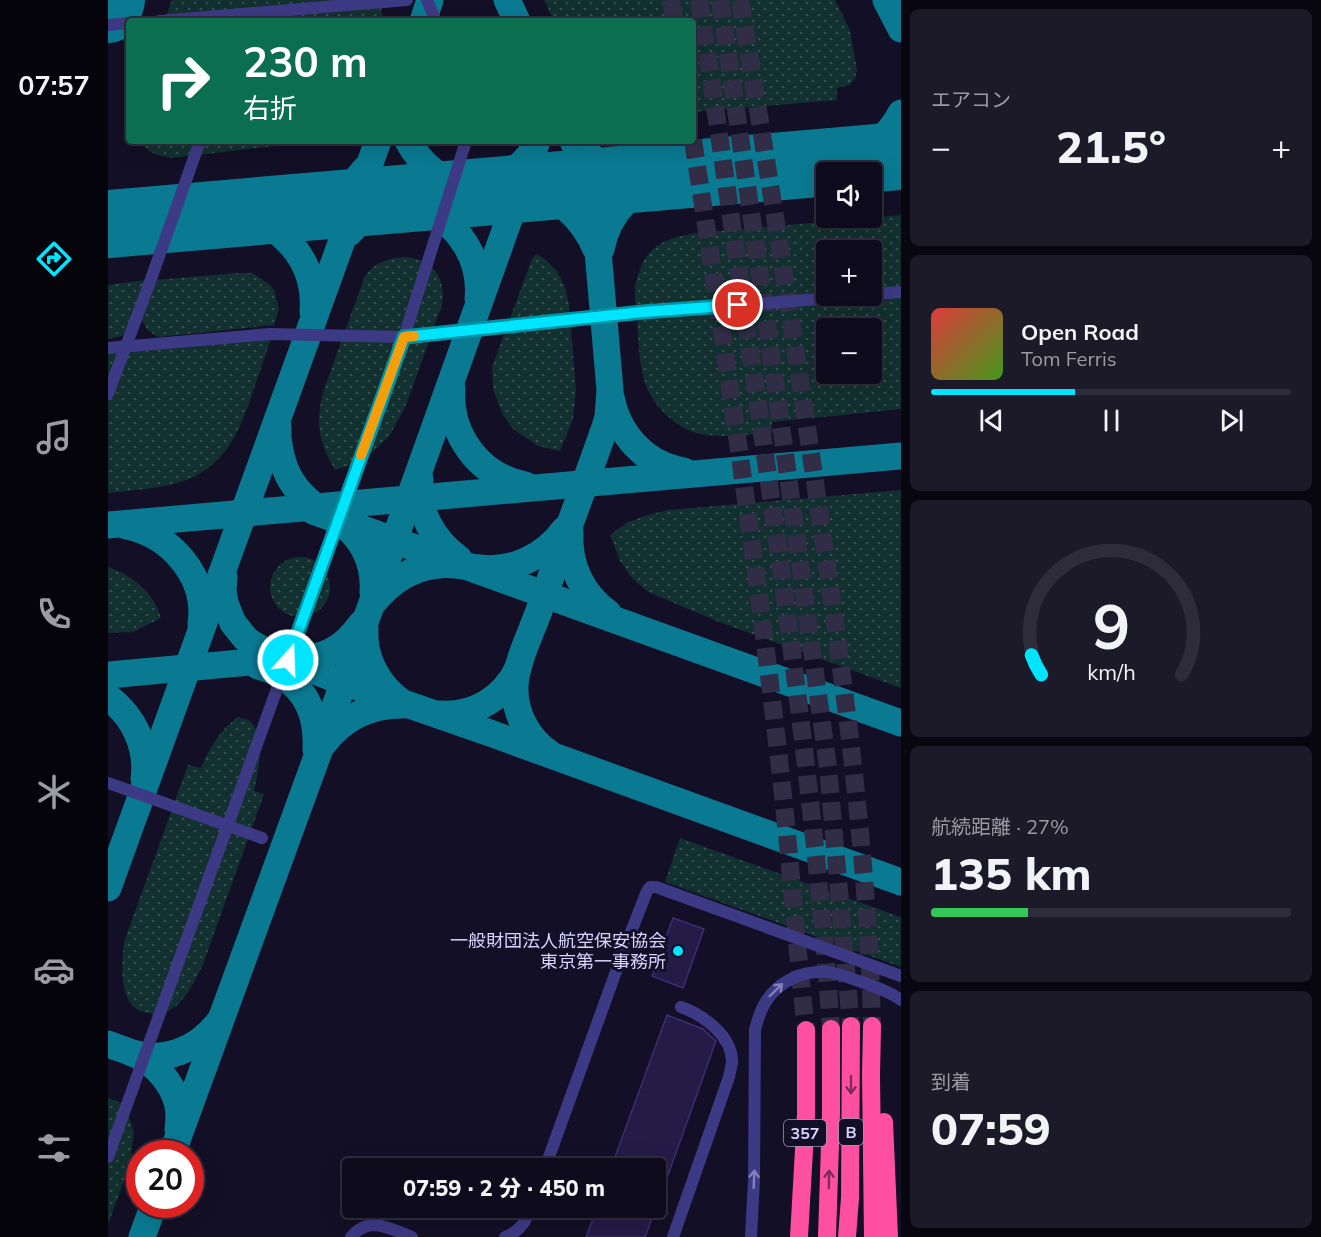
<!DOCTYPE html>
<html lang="ja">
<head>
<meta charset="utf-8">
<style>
  body { margin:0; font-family:Mulish,"Noto Sans JP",sans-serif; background:#1c1929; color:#f1f3f6; height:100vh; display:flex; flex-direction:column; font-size:22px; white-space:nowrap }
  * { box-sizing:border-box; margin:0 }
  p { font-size:20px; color:#9b9ba3 }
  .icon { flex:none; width:33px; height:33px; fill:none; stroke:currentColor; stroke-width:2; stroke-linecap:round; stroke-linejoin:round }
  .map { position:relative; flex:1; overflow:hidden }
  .side { display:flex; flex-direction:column; gap:9px; padding:9px; background:#08060f; width:420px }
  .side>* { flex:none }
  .guide { position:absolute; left:18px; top:18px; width:570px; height:126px; border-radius:6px; box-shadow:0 6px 24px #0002,0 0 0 2px #2e2b3b; background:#0b6e4f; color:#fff; overflow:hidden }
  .fabs { position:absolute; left:708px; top:162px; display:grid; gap:12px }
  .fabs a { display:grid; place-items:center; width:66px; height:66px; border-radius:6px; background:#0e0b1c; box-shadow:0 6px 24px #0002,0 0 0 2px #2e2b3b; font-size:30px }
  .speed { position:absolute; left:18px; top:1140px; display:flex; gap:12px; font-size:30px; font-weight:700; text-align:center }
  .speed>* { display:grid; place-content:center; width:78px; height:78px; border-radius:50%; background:#0e0b1c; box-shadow:0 6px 24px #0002,0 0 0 2px #2e2b3b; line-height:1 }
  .speed .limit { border:9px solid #d22; background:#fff; color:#111 }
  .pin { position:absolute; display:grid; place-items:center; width:51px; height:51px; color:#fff; margin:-26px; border:3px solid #fff; border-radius:50%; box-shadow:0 2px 6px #0007 }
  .me { position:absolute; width:66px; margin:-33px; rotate:20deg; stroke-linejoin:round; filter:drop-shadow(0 0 4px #0008) }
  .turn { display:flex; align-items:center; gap:21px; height:126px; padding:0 18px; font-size:27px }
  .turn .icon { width:78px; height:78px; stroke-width:2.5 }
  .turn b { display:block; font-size:42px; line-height:51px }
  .big { font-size:45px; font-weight:800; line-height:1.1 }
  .side .widget { flex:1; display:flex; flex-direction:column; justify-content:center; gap:9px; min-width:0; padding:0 21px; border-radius:9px; background:#1c1929 }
  .side .dial { align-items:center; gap:0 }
  .dial svg { height:156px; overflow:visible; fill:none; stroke:#2e2b3b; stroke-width:7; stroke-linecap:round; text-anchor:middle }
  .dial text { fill:#f1f3f6; stroke:none }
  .song { display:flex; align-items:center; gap:18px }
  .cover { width:72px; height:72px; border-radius:9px; background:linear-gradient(135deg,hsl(0 70% 55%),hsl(100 70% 35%)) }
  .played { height:6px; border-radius:3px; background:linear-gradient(90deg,#00e5ff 40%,#2e2b3b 40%) }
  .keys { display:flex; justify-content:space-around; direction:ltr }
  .heat { display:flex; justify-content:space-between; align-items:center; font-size:33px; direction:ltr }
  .charge { height:9px; border-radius:4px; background:linear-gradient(90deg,#34c759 27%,#2e2b3b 0) }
  .trip { position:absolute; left:234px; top:1158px; width:324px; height:60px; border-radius:6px; background:#0e0b1c; box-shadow:0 6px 24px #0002,0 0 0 2px #2e2b3b; font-weight:800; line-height:60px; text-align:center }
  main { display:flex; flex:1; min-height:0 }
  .menu { display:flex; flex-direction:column; width:108px; justify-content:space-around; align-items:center; background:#06040b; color:#9b9ba3 }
  .menu .icon { width:42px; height:42px }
  .menu .current { color:#00e5ff }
  .menu b { font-size:27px; color:#f1f3f6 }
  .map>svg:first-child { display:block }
</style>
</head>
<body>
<main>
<nav class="menu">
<b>07:57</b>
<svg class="icon current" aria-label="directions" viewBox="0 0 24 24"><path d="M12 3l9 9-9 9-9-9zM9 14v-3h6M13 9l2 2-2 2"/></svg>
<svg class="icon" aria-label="music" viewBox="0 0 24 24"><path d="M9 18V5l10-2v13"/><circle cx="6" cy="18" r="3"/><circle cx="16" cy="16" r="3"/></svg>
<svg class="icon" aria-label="phone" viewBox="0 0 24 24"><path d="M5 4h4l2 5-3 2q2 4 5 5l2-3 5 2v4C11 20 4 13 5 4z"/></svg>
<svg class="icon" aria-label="climate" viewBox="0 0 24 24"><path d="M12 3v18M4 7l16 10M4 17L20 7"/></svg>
<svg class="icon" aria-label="car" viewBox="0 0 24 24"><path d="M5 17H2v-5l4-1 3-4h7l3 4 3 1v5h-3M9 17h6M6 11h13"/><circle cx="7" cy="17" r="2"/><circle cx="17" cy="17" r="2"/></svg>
<svg class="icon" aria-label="filters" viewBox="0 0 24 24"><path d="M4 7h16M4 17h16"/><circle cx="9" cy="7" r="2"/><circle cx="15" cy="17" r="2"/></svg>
</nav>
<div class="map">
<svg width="793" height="1237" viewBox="0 0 793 1237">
  <defs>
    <pattern id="grass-dots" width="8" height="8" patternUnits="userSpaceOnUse" patternTransform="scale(1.5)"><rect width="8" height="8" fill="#12302f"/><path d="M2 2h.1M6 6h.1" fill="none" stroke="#344d4e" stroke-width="1.8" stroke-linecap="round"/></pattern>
  </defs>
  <rect width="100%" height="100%" fill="#130f26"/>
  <g fill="url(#grass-dots)" fill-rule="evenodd">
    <path d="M64,0h208l3,21h-219z"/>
    <path d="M436,0h291l15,30 7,40 -2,8 -5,7 -13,3v12l-144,12v-91h-139z"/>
    <path d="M31,141h180l-147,17c-14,-2 -24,-5 -33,-17z"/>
    <path d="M793,215v194l-129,13v11c-26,1 -63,8 -86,-4 -15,-8 -28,-20 -36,-35 -12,-22 -11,-52 -13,-76 -1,-10 -3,-22 -2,-32 2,-8 5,-19 9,-26 12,-19 31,-23 51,-27zM718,250h46v46h-46zM718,328h46v46h-46z"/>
    <path d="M428,254l9,5 12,12 8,16 4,17 7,85 -3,30 -13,32 -22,-5 -25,-17 -10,-14 -10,-26 -1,-22 40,-108z"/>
    <path d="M297,257c28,3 41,19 37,48l-36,100 -16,30 -15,15 -20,14 -20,6c-17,-29 -20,-49 -11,-81l41,-113c10,-14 23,-18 40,-19z"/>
    <path d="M128,273h16l17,11 5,6 5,19 -5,16 -115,12c-9,-4 -13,-8 -17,-17l13,-40z"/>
    <path d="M37,280l-17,51 -6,5 -14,3v-54z"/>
    <path d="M165,333c-6,18 -12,35 -18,53 -13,39 -27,79 -69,94 -25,9 -52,10 -78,13v-146z"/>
    <path d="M793,490v198l-182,-66 -71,-30 -16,-14 -12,-17 -10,-26 18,-13 20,-7 20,-5z"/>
    <circle cx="192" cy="587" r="30"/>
    <path d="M0,567c25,9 45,25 53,51l-28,14 -25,1z"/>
    <path d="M130,717c3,1 7,2 10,3 20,13 10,52 6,71l10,3 -60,168c-11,23 -26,58 -56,51 -9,-2 -15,-4 -19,-12 -9,-17 -7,-40 -5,-59l64,-177 13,3c9,-21 18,-37 37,-51z"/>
    <path d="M572,838l221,79v50l-236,-85z"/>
    <path d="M0,1098l13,5 6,9 7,20 -4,33 -22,59z"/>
  </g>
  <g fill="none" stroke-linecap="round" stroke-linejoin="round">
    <g stroke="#0a7a92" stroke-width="27">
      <path d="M399,0l10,21"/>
      <path d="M778,0l15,29"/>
      <path d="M315,21l7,-21"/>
      <path d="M300,141c12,22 32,39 57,46 5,2 13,4 18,3 15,-3 39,-25 48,-37"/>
      <path d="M469,143c19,22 42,32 70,35"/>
      <path d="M731,161c28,-7 49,-23 62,-48"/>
      <path d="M413,189c35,3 61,28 75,60"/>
      <path d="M203,206c23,-7 40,-18 54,-37"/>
      <path d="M124,214c49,6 85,47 81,97"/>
      <path d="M241,233c11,-13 31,-31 49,-33 9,-1 19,4 27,8 34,17 57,51 53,91"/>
      <path d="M493,249c7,-37 33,-63 69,-73"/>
      <path d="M344,389c-3,46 27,87 73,96"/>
      <path d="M503,397c7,38 35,68 73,74"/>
      <path d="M170,427c-1,10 1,19 3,28 4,18 14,35 29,47 8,8 18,12 27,18 25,16 38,43 36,72"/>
      <path d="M312,479c-3,33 13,61 39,80"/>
      <path d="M205,511l588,212"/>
      <path d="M0,525l793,-69"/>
      <path d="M19,526c44,9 81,51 74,98"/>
      <path d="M462,532c-2,33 12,62 38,81"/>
      <path d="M116,577l-1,14 2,12 8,20 12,15 6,5 20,11 72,28 147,51 411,149"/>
      <path d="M265,603c17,-21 39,-36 66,-38 14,-2 27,2 41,3 33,4 65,-12 84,-38"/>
      <path d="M257,628c-2,29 12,56 35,73"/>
      <path d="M181,659c32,1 53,-8 72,-35"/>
      <path d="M150,666c42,11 60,41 58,83"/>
      <path d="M0,675l175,-16"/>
      <path d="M0,697c26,20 40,49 36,82"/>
      <path d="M332,714c34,2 64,-16 78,-46"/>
      <path d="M216,743c20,-26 46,-38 78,-38"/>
      <path d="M441,753c-22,-15 -35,-41 -34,-67 1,-24 17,-55 25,-78 21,-61 44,-121 65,-181l3,-10 2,-27 -18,-208 -19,-41"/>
      <path d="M0,888l270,-747"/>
      <path d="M0,1044c10,4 21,7 31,12 17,9 33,27 38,46 3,9 2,19 1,28"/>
      <path d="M24,1053c33,10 66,-4 86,-30"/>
      <path d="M64,1154l147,-403 218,-610"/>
      <path d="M34,1237l12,-33"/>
    </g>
    <g stroke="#0a7a92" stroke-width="68">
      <path d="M0,9l3,-9"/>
      <path d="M0,224l793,-68"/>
    </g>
  </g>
  <g fill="#241b47" stroke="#3b2d73" stroke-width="1.5">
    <path d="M565,918l31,11 -21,59 -31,-12z"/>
    <path d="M559,1015l36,14 13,12 -59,165 -1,-38h-45z"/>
    <path d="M489,1208h59l-11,29h-59z"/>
  </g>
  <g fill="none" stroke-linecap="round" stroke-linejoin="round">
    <g stroke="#312d47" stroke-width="18" stroke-dasharray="18 9" stroke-linecap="butt">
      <path d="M563,0l3,21"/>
      <path d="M591,0c22,144 42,289 63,433 28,198 55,396 69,596"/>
      <path d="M612,0l44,302 64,465 23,259"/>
      <path d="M632,0c29,174 56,349 81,524 24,167 47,333 51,502"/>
      <path d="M585,140c32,209 63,418 87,628 10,87 16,175 26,262"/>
    </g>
    <g stroke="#3d3a85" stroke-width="12">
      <path d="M319,0l9,21"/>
      <path d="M51,21l248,-21"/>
      <path d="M0,25l21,-2"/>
      <path d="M764,294l29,-2"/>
      <path d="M0,348l162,-14 134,3 239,-24 215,-17"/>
      <path d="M0,394l43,-115 49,-138"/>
      <path d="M0,783l154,55"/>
      <path d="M0,1157l296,-820 62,-196"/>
      <path d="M437,1168l77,-213 25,-64 3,-4h6l245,89"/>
      <path d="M243,1237c18,-22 40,-8 61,0"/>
      <path d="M397,1237c15,-6 20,-14 26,-29"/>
      <path d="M565,1237l56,-160c1,-5 2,-10 3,-14 1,-27 -29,-48 -51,-56"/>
      <path d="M643,1237l3,-57 1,-151c3,-9 5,-18 10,-26 13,-22 38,-33 63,-31 10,1 21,6 31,9 14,5 30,10 42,19"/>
    </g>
    <g stroke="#ff4fa3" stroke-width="18">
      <path d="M764,1026l-1,49 2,162"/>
      <path d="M776,1122l5,115"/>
      <path d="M691,1237l7,-122v-85"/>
      <path d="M719,1237l4,-124v-84"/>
      <path d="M739,1237l3,-39 1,-172"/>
    </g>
  </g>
  <defs><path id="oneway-shaft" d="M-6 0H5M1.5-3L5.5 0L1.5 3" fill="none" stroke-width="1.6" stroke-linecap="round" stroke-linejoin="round" transform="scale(1.5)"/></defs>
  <g stroke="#837fbc">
    <use href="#oneway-shaft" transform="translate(668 990) rotate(-44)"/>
    <use href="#oneway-shaft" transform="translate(646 1179) rotate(-88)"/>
  </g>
  <g stroke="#7d2c5e">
    <use href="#oneway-shaft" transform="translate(743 1085) rotate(90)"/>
    <use href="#oneway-shaft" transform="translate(721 1179) rotate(-89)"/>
  </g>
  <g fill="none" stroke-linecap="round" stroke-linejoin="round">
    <g stroke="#0095a6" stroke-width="15">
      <path id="route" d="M180,660l116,-323 239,-25 95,-7"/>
    </g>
    <use href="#route" stroke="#00e5ff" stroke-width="10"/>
    <path stroke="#f59e0b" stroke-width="10" d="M253,455l43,-118 10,-1"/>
  </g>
  <circle fill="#00e5ff" stroke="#130f26" stroke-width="2" cx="570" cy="951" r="6"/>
  <g text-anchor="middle" stroke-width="6" stroke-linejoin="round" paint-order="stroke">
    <g fill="#130f26" stroke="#9e99be" stroke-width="1.5">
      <rect x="731" y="1119" width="24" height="26" rx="4.5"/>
      <rect x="676" y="1120" width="42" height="26" rx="4.5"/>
    </g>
    <g font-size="16" font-weight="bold" fill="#d9d4ff">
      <text x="743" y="1138">B</text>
      <text x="697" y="1139">357</text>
    </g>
    <g font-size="18" fill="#d9d4ff" stroke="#130f26" text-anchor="end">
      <text x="558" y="947">一般財団法人航空保安協会<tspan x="558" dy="21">東京第一事務所</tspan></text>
    </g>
  </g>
</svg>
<div class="fabs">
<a><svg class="icon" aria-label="sound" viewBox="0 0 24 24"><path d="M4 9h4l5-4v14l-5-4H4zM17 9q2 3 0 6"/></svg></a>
<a>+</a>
<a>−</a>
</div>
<div class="speed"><div class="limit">20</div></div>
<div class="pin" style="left:630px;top:305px;background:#d93025"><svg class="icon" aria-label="arrive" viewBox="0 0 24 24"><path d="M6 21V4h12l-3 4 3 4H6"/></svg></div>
<svg class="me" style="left:180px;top:660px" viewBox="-20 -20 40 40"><circle r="17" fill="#00e5ff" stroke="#fff" stroke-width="3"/><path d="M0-11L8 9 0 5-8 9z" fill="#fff"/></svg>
<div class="trip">07:59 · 2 分 · 450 m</div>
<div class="guide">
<div class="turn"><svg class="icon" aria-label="right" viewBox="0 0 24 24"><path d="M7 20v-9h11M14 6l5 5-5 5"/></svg><div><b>230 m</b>右折</div></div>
</div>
</div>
<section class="side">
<div class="widget"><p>エアコン</p>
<div class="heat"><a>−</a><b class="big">21.5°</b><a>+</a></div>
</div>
<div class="widget">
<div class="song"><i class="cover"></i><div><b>Open Road</b><p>Tom Ferris</p></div></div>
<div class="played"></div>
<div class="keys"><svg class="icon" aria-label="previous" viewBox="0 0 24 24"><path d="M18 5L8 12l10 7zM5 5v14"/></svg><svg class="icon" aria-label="pause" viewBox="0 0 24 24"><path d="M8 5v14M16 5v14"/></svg><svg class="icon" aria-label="next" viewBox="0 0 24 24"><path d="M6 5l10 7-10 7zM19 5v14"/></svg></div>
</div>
<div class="widget dial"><svg viewBox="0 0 100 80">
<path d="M14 69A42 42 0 1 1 86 69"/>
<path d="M14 69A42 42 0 0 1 9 59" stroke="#00e5ff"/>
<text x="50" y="56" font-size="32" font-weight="700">9</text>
<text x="50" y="72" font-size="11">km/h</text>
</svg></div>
<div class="widget"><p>航続距離 · 27%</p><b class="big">135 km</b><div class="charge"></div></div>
<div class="widget"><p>到着</p><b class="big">07:59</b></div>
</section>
</main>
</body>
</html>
